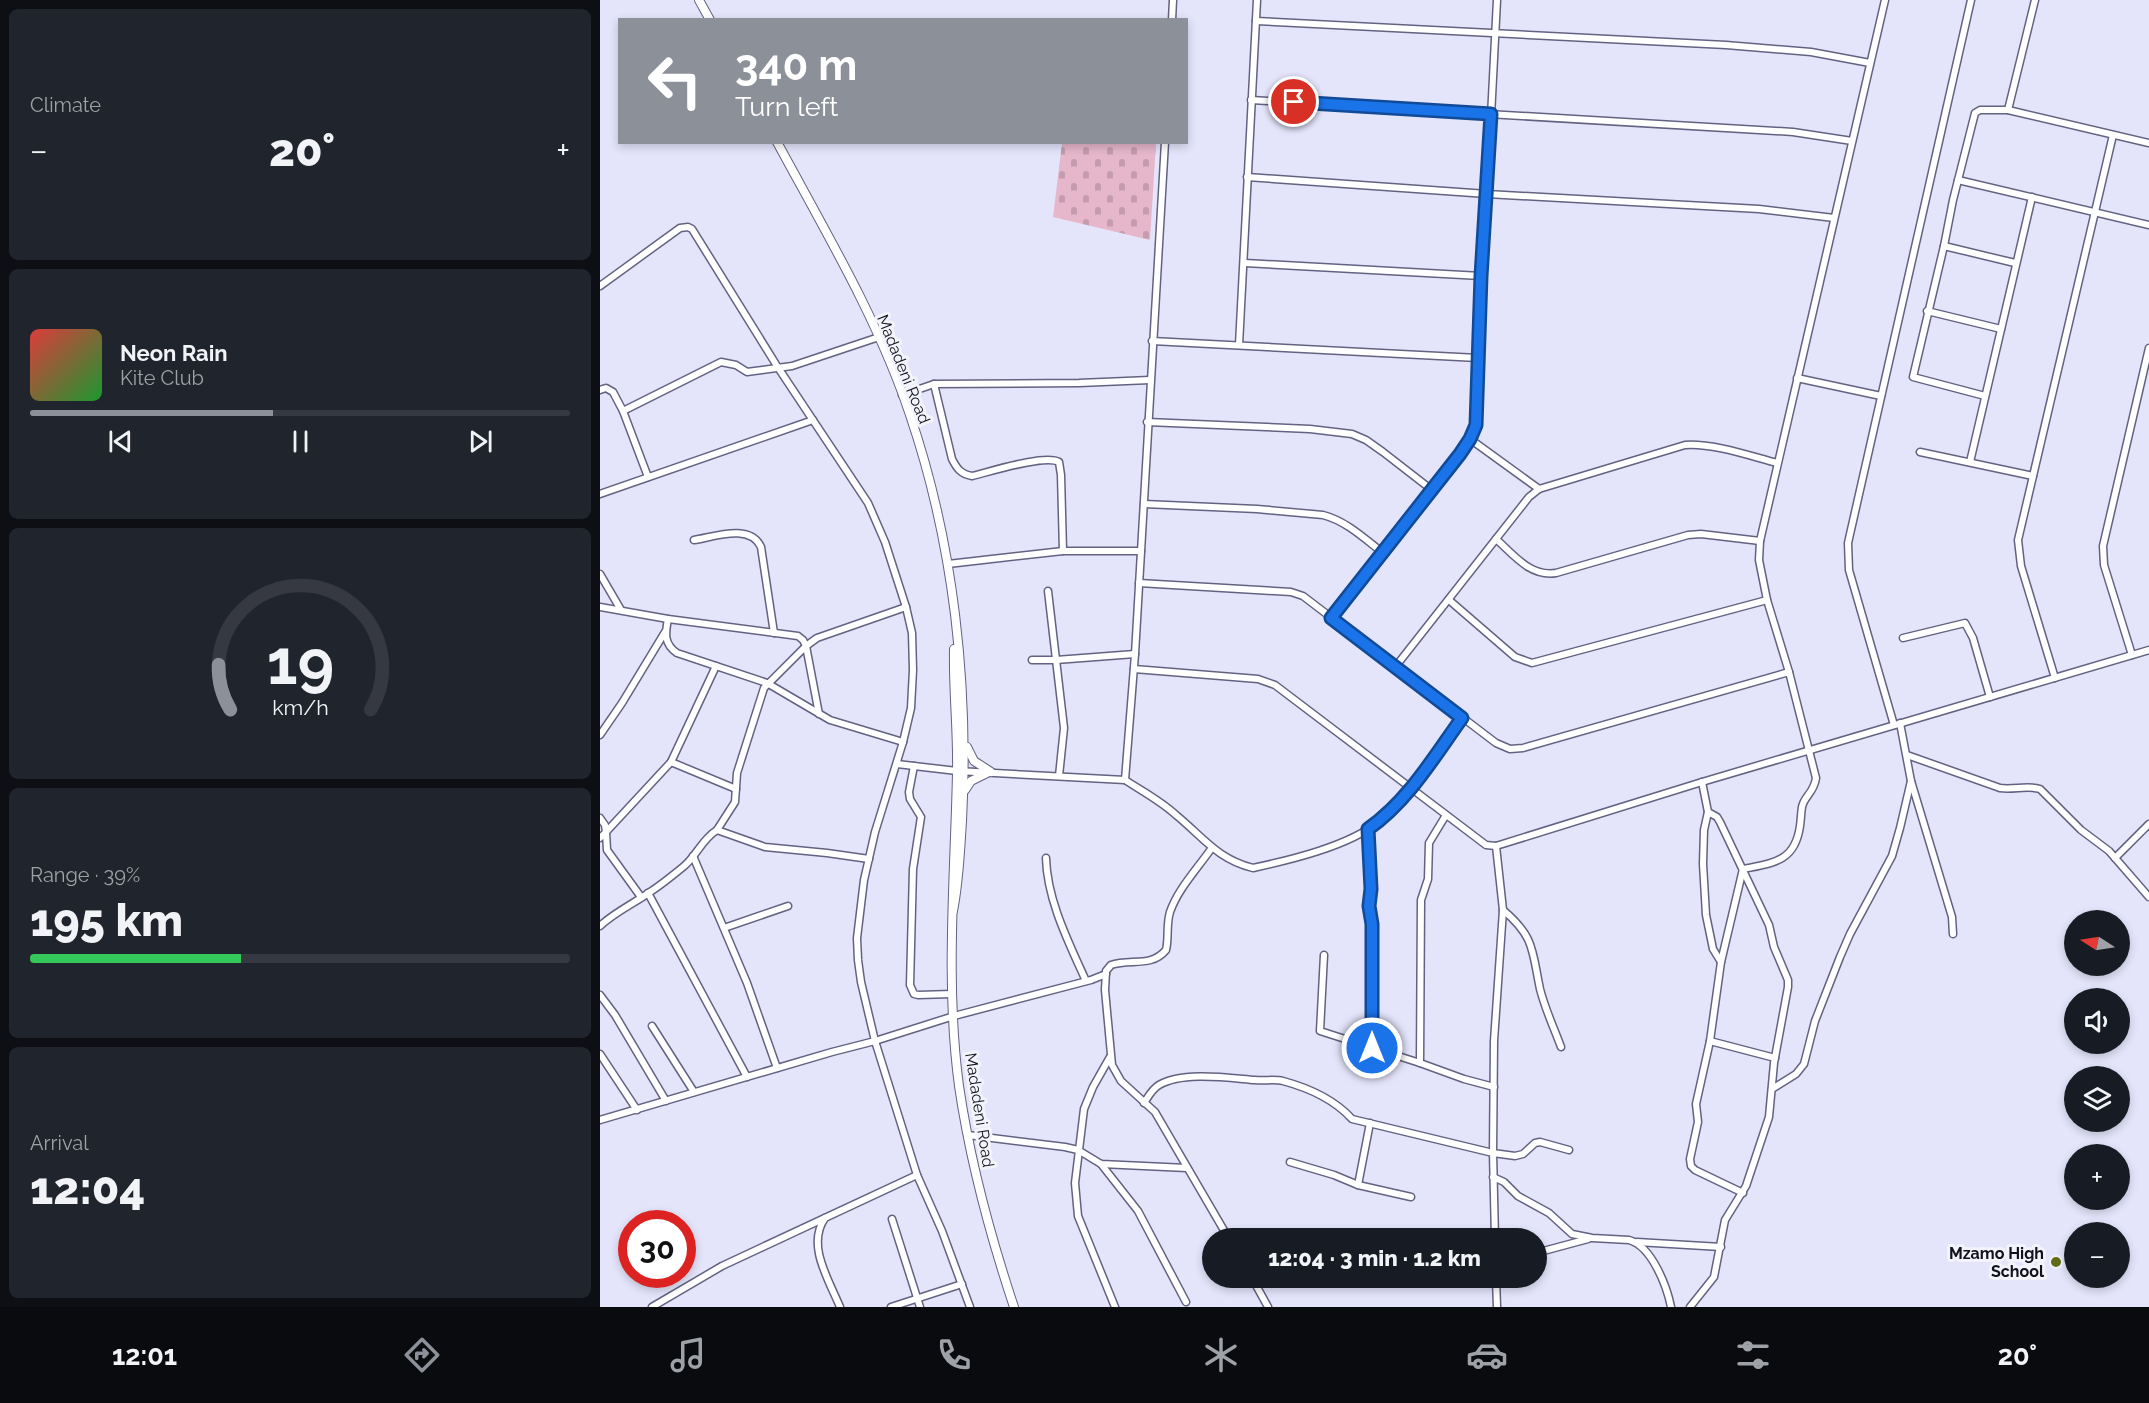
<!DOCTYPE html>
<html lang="en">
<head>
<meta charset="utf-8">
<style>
  body { margin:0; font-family:Raleway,sans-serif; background:#20242c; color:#f1f3f6; height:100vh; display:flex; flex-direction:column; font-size:22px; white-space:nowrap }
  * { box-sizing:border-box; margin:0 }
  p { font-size:20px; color:#9ea1a6 }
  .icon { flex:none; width:33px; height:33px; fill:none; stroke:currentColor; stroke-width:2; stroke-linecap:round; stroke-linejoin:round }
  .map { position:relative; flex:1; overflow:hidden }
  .details { display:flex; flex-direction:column; gap:9px; padding:9px; background:#0d0f14; width:600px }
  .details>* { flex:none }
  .hud { position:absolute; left:18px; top:18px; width:570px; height:126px; border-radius:0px; box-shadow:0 3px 9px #0003; background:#8c9099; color:#fff; overflow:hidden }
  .needle { width:39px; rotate:282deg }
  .fabs { position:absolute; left:1464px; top:910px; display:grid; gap:12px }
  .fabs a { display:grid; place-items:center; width:66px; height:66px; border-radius:50%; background:#171b24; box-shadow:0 3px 9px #0003; font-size:30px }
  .speed { position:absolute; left:18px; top:1210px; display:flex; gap:12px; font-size:30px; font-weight:700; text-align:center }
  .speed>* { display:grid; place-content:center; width:78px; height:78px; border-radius:50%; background:#171b24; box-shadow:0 3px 9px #0003; line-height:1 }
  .speed .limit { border:9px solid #d22; background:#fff; color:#111 }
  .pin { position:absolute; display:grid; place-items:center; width:51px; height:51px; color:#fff; margin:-26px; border:3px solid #fff; border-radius:50%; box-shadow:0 2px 6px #0007 }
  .me { position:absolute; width:66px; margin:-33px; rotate:0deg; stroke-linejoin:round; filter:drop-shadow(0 0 4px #0008) }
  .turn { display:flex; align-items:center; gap:21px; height:126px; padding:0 18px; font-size:27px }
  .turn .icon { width:78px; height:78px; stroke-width:2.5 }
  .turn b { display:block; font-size:42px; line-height:51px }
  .big { font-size:45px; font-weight:800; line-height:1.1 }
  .details .widget { flex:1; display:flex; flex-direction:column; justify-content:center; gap:9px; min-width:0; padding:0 21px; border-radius:9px; background:#20242c }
  .details .dial { align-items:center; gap:0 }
  .dial svg { height:156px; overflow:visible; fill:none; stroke:#363941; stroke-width:7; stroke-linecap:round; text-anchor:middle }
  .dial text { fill:#f1f3f6; stroke:none }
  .song { display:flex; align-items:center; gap:18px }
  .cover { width:72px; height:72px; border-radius:9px; background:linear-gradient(135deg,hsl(0 70% 55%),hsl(130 70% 35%)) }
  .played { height:6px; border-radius:3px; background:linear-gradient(90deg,#8c9099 45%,#363941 45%) }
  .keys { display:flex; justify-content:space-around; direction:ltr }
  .heat { display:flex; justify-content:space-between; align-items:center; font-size:33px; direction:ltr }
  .charge { height:9px; border-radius:4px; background:linear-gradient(90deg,#34c759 39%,#363941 0) }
  .trip { position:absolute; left:602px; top:1228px; width:345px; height:60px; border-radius:30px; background:#171b24; box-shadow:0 3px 9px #0003; font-weight:800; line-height:60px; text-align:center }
  .dock { display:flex; height:96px; justify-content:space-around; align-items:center; background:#090b0e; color:#9ea1a6 }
  .dock .icon { width:42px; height:42px }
  .dock .current { color:#8c9099 }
  .dock b { font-size:27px; color:#f1f3f6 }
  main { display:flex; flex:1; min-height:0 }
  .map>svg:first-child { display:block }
</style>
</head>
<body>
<main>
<section class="details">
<div class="widget"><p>Climate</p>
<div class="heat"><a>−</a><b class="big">20°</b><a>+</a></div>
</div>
<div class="widget">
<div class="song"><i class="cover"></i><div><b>Neon Rain</b><p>Kite Club</p></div></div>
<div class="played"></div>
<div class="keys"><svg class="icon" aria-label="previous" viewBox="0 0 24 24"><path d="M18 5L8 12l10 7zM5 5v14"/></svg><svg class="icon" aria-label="pause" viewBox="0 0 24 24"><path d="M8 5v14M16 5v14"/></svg><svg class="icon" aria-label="next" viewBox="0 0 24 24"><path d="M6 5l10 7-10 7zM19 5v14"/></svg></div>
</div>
<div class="widget dial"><svg viewBox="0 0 100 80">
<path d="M14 69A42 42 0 1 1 86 69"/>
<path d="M14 69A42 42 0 0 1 8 46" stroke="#8c9099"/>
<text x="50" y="56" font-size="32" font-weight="700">19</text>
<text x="50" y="72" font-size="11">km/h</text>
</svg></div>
<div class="widget"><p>Range · 39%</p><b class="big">195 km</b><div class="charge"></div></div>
<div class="widget"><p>Arrival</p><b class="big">12:04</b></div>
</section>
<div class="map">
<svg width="1549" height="1307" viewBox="0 0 1549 1307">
  <defs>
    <pattern id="cemetery-stones" width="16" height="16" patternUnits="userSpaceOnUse" patternTransform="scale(1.5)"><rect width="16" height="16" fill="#e6b7cb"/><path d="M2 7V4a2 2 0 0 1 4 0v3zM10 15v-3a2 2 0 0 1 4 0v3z" fill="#c49cae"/></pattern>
  </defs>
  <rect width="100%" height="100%" fill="#e4e5fb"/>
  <path fill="url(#cemetery-stones)" d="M462,143h94l-6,97 -97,-23z"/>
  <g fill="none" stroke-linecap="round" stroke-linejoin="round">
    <g stroke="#636282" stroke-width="9">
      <g id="minor">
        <path d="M572,20l1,-20"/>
        <path d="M656,21l470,24 85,7 59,11"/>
        <path d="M651,100l542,32 59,9"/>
        <path d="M1408,110l27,-110"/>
        <path d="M647,177l240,17 272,15 75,9"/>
        <path d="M1358,180l191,45"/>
        <path d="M1344,246l71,17"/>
        <path d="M645,263l236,13"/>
        <path d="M0,286l80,-58 8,-1 4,2 85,137 91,137 17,39 21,65 6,26 1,37 -2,38 -8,34 -28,90 -11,48 -7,58 1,22 3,22 14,59 42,134 25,56 28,76"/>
        <path d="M1327,311l74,18"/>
        <path d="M552,341l326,17"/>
        <path d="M639,345l18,-345"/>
        <path d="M1197,378l84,18"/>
        <path d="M334,384l18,75c5,10 9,15 20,17 17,-4 73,-22 87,-14l2,13 2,76"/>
        <path d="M0,390l6,-2 7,4 10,19 98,-49 15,3 11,7 45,-6 87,-29"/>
        <path d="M302,395l32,-11 145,-1 71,-3"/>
        <path d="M1385,396l-72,-19 31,-131 9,-46 22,-87 5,-3h28l141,33"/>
        <path d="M23,411l25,66"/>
        <path d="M547,422l163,7 42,5 14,6 17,12 49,38"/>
        <path d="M870,439l69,50"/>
        <path d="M1320,452l113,24"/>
        <path d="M1370,462l62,-265"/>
        <path d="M0,494l213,-74"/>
        <path d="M544,504l113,5 66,6c23,6 41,23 60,38"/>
        <path d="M896,539c18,16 34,38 60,34l132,-38 13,-1 59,7"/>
        <path d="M94,540c20,-3 56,-17 67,7l13,86"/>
        <path d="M348,564l115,-13h78"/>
        <path d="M0,574l21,36"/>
        <path d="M539,583l152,9 12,4 193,147 14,6 13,-1 266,-76"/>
        <path d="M448,591l16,137 -5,48"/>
        <path d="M849,600l66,57 17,6 235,-63"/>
        <path d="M0,607l68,12 130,17 5,4 3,6 13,68"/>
        <path d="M731,618l129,-164 10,-15 6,-14 5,-149 6,-82 10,-194"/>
        <path d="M68,619c-3,15 -4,25 9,34l90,30 63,37 73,22"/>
        <path d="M1303,638l62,-15 8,15 17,59"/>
        <path d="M1532,655l-28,-90 -1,-19 46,-198"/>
        <path d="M432,660h24l79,-6"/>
        <path d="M796,666l133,-169 10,-8 146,-44c28,-2 65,11 92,18"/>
        <path d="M534,669l124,10 17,6 211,160 10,1 206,-64 447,-132"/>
        <path d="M1455,678l-34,-112 -3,-26 95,-405"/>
        <path d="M1300,723l11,58 41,136 1,17"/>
        <path d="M1294,725l-45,-155 -1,-27 123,-543"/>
        <path d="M0,735l22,-32 43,-71"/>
        <path d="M1307,755l93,33c14,2 27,-3 40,1l41,41 28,21 40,46"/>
        <path d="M71,762l65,27"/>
        <path d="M297,764l60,7 168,9 10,-126 30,-512"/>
        <path d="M314,766l-5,26 1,7 11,18 -8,52 -3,116 4,9 4,1 34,-1"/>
        <path d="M525,780c17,11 36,21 51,35 27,22 41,44 77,53 37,-8 96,-22 125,-46 34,-29 58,-68 84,-104"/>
        <path d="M1102,782l6,30 -4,18 -1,34 3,51 7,34 8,13"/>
        <path d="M0,818l5,7 1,7 -6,6"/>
        <path d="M768,829l3,60 -2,17 3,18v124"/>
        <path d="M117,830l18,-28 2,-29 27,-85 42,-42 11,-8 89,-31"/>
        <path d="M896,846l7,64 -9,131 -1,112 22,3 8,-2 12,-11 5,-1 29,8"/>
        <path d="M611,849c-14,20 -33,40 -41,63 -4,13 -1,26 -4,38 -15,18 -36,8 -55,15l-5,6 -1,19 7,75 9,16 34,31 74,127"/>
        <path d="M93,856l54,127 30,85"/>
        <path d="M446,858c1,42 23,85 40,123"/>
        <path d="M1515,858l34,-34"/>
        <path d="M48,893l99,184"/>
        <path d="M41,897l-34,-47 -1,-18 65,-70 45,-96"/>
        <path d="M903,910c32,27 29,41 37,79 5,20 14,39 21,58"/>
        <path d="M0,926c15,-14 33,-22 50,-34 11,-7 22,-16 33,-25 14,-11 18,-27 34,-37l48,17 62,6 42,6"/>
        <path d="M124,928l64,-22"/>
        <path d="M724,955l-4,76 100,32 44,16 30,8"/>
        <path d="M0,995l15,20 51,86"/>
        <path d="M52,1026l42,66"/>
        <path d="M1110,1041l65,17"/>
        <path d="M0,1054l37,56"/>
        <path d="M510,1057l-17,30 -9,22 -9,74 3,33 37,91"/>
        <path d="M820,1063l1,-163 7,-21 1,-36 17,-28"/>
        <path d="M1172,1089l24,-15 8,-10 11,-43 25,-64 10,-23 42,-78 8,-28 11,-47"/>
        <path d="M544,1103c4,-6 8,-14 15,-18 24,-14 70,-7 96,-5 9,1 20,-1 28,1 26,7 51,18 69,38l141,34 2,86"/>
        <path d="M0,1120l232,-68 43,-11 79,-25 137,-36 15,-6"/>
        <path d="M368,1135l97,12 13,3 23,14 86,4"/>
        <path d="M690,1162l44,13 24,10 53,12"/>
        <path d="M501,1164l37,47 48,91"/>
        <path d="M893,1177l11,5 14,14 31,17 23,21 20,4 37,2c23,6 38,47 42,67"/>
        <path d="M758,1185l12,-62"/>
        <path d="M1143,1193l-48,-23 -4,-4 -1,-7 8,-37 -2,-18 14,-63 11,-79 22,-93c30,-6 52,-7 57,-43 1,-7 1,-13 2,-19 2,-11 12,-14 14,-29l-27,-106 -22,-72 -8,-40 1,-19 125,-541"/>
        <path d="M225,1218c-19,27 4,62 15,89"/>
        <path d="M292,1219l28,88"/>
        <path d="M1037,1242l84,5"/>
        <path d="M936,1253l52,-14"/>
        <path d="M652,1278l16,29"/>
        <path d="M896,1278l1,29"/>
        <path d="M52,1307l70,-41 195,-91"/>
        <path d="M291,1307l71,-23"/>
        <path d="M1090,1307l24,-30 11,-57 21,-34 23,-69 5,-54 14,-76v-7l-14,-33 -5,-22 -49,-103 -3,-5 -9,-5"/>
      </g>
    </g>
    <g stroke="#636282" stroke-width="10">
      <g id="tertiary">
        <path d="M99,0l11,20"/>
        <path d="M177,142c47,87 102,179 133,273 44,129 59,270 52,406 -2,30 -3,60 -9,90"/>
        <path d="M354,649c-1,41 4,82 3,123 -2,104 -12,210 2,314 11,75 31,149 55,221"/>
        <path d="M367,747l7,14 17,11"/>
        <path d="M365,790l6,-9 18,-9"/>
      </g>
    </g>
    <use href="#minor" stroke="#fff" stroke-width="6"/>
    <use href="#tertiary" stroke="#fff" stroke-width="8"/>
  </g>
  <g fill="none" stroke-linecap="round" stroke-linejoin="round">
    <g stroke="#114b97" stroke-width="15">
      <path id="route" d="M694,102l197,12 -10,162 -5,149 -6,14 -10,15 -129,164 131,100c-28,39 -54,83 -94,111l3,60 -2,17 3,18v124"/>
    </g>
    <use href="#route" stroke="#1a73e8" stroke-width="10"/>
  </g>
  <circle fill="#626e17" stroke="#f3f3fb" stroke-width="2" cx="1456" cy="1262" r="6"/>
  <g text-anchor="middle" stroke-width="6" stroke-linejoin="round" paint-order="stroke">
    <g font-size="16" fill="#12121e" stroke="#f3f3fb">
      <text transform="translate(304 369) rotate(68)" y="6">Madadeni Road</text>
      <text transform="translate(380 1110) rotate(81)" y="6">Madadeni Road</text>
    </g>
    <g font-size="16" font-weight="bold" fill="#12121e" stroke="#f3f3fb" text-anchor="end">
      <text x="1444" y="1259">Mzamo High<tspan x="1444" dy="18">School</tspan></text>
    </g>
  </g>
</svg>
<div class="fabs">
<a><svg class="needle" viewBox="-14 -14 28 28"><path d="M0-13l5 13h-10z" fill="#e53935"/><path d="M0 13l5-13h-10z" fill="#9ea1a6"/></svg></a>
<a><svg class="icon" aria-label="sound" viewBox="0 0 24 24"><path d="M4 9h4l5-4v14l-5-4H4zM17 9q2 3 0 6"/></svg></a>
<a><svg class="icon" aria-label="layers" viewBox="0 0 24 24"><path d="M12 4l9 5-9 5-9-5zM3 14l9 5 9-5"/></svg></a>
<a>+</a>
<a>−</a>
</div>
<div class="speed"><div class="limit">30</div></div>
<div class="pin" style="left:694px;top:102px;background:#d93025"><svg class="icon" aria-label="arrive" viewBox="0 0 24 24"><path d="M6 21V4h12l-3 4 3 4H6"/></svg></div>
<svg class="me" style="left:772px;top:1048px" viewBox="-20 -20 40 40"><circle r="17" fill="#1a73e8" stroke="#fff" stroke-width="3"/><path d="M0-11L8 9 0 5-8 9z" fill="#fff"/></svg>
<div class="trip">12:04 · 3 min · 1.2 km</div>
<div class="hud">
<div class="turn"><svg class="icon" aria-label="left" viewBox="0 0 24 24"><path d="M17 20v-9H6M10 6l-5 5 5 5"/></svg><div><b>340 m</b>Turn left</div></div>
</div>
</div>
</main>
<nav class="dock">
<b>12:01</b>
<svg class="icon current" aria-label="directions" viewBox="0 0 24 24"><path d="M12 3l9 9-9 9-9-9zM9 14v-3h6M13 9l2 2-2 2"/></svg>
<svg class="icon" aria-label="music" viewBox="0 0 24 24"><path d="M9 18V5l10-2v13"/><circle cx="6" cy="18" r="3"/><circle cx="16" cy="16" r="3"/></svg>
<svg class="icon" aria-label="phone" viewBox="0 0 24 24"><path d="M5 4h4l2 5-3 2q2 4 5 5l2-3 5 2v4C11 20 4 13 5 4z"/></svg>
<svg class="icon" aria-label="climate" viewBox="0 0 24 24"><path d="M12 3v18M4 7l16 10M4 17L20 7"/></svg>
<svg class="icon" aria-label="car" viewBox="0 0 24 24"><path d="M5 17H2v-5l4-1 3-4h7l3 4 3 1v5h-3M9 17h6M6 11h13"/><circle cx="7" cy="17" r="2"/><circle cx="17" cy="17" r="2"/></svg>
<svg class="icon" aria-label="filters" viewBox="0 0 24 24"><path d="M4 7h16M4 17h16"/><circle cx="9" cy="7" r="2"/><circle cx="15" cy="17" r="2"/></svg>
<b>20°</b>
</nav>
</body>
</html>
